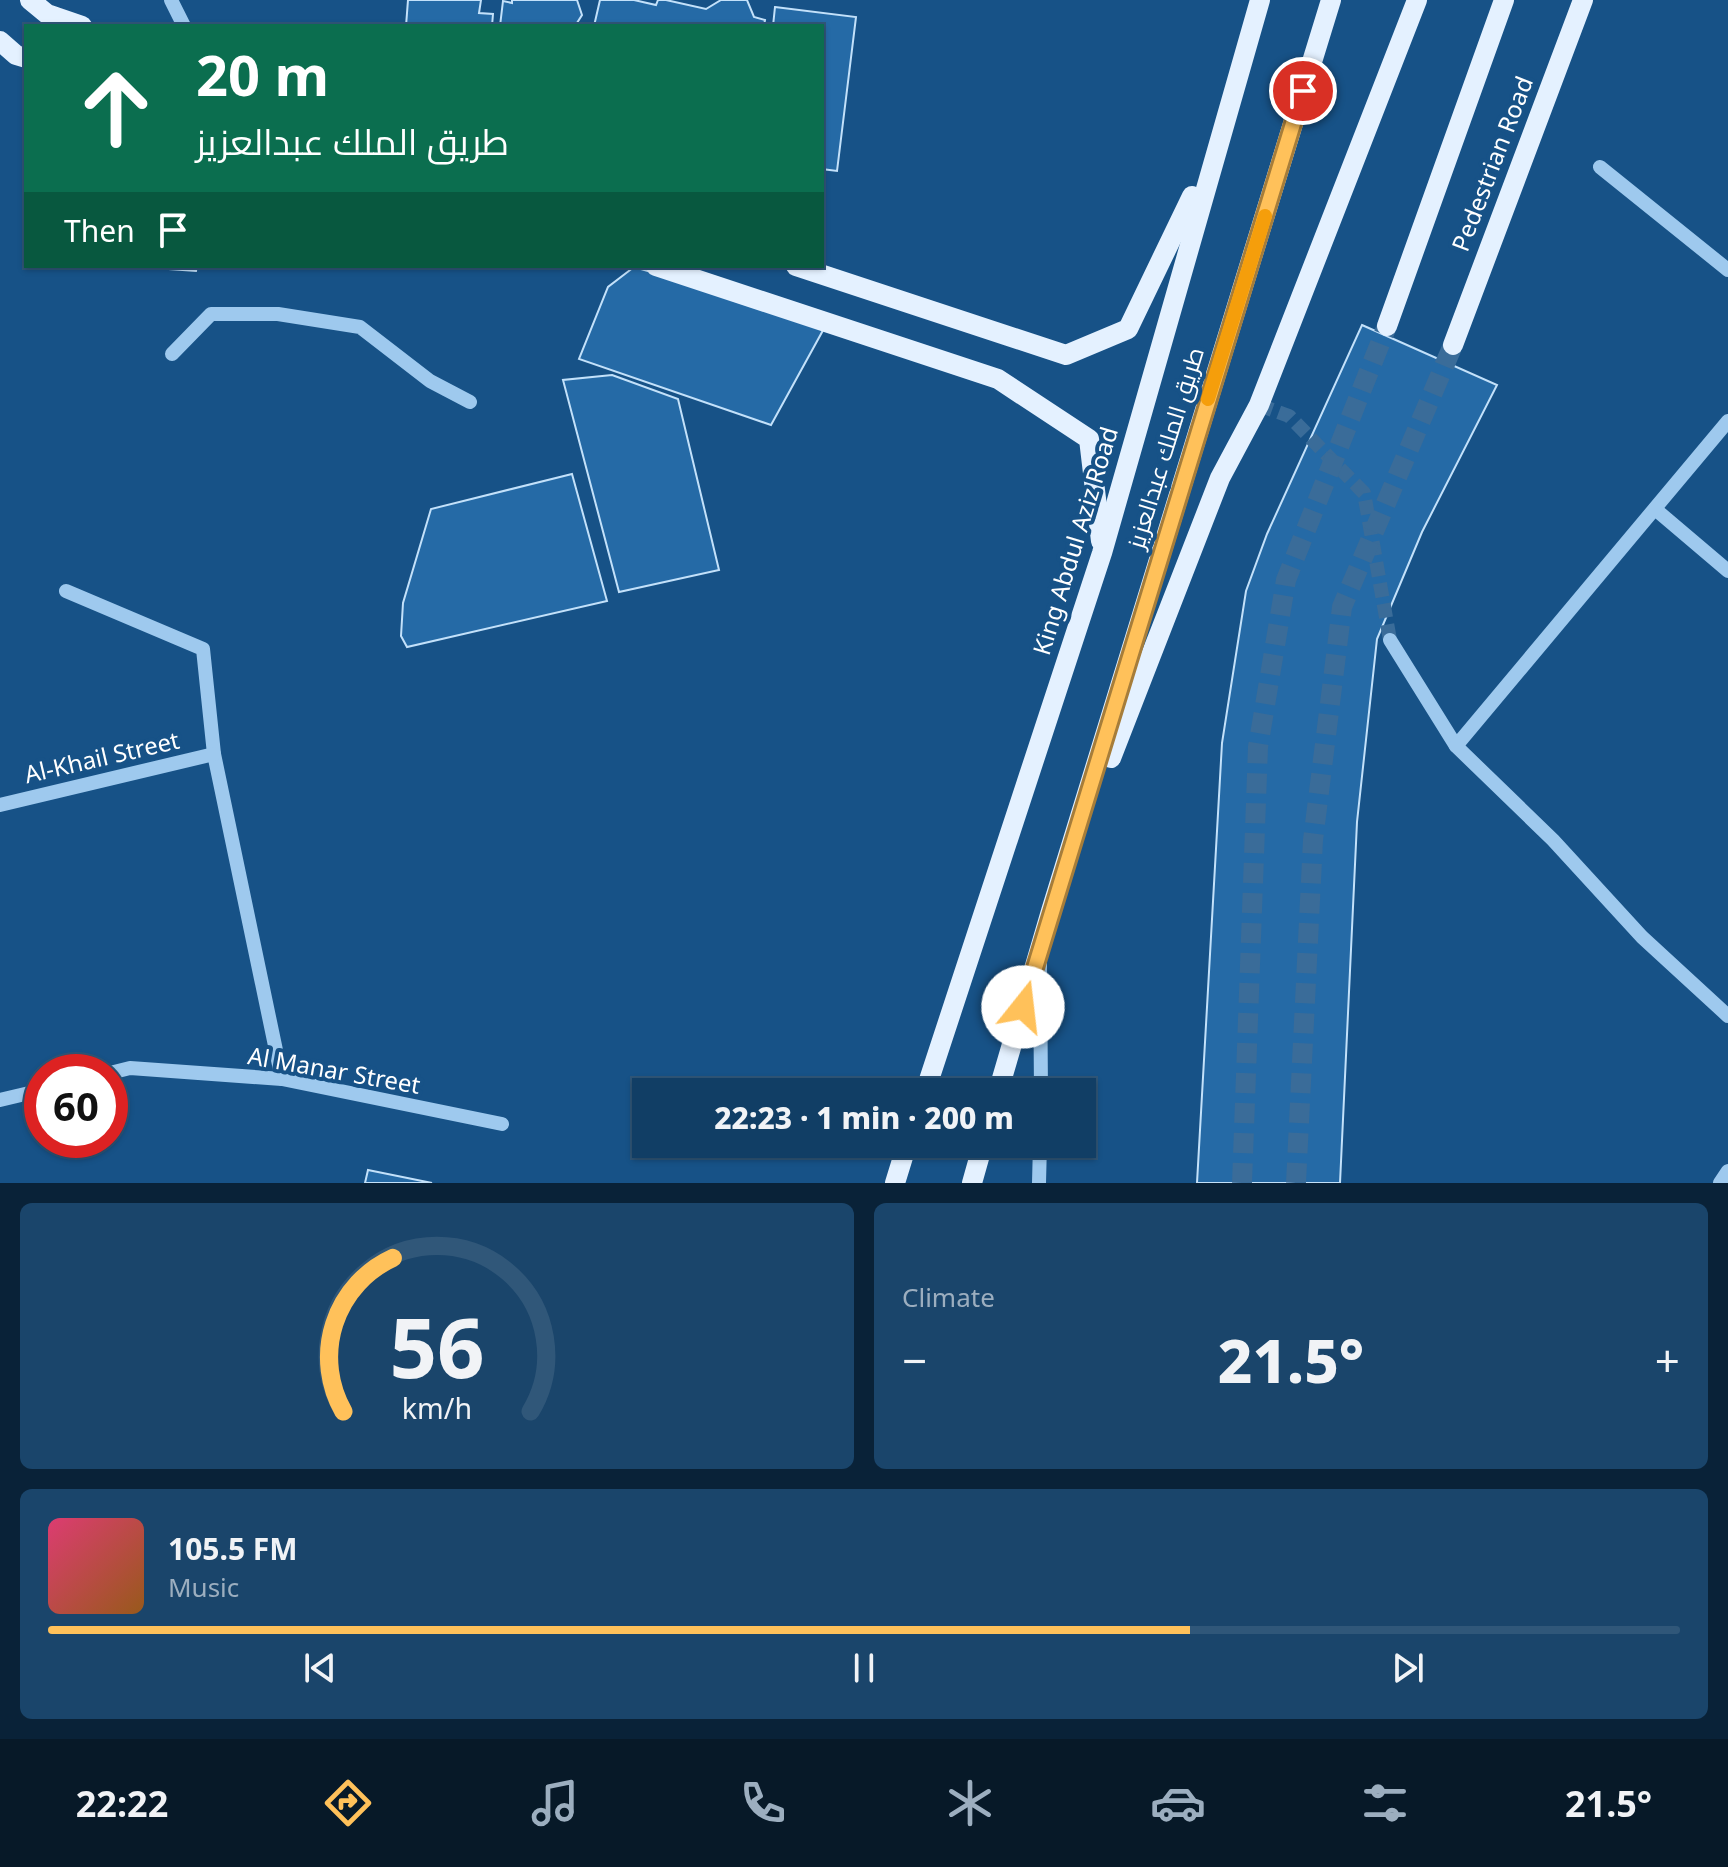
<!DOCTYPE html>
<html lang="en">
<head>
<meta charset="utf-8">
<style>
  body { margin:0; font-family:"Noto Sans",Cairo,sans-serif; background:#1a456b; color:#f1f3f6; height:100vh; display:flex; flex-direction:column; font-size:30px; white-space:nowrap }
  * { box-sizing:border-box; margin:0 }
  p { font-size:26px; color:#9caebf }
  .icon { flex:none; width:44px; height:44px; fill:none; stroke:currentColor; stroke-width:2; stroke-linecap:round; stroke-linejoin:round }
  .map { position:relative; height:1183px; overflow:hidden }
  .drawer { display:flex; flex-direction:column; gap:20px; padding:20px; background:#092238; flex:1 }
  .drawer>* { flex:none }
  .banner { position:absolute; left:24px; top:24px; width:800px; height:244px; border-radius:0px; box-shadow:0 2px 6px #0004,0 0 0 2px #305779; background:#0b6e4f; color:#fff; overflow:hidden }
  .speed { position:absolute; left:24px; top:1054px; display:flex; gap:16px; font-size:40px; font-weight:700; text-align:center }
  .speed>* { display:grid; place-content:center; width:104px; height:104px; border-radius:50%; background:#113e65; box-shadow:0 2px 6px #0004,0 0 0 2px #305779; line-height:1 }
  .speed .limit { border:12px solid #d22; background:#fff; color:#111 }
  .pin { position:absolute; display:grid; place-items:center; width:68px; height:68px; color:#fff; margin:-34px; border:4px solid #fff; border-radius:50%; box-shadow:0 2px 8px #0007 }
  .me { position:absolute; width:88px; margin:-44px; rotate:16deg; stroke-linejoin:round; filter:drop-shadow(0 0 6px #0008) }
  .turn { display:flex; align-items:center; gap:28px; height:168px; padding:0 40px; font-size:36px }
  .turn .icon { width:104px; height:104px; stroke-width:2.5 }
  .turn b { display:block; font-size:56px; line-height:68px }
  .then { display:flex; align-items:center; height:76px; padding:0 40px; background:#0003; gap:16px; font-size:30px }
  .big { font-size:60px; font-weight:800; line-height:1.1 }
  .drawer .widget { flex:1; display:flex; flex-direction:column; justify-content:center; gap:12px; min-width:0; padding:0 28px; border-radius:12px; background:#1a456b }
  .drawer .dial { align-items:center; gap:0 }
  .dial svg { height:208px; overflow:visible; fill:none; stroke:#305779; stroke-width:7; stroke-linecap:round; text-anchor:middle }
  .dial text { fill:#f1f3f6; stroke:none }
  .song { display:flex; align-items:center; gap:24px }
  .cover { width:96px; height:96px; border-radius:12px; background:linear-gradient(135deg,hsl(340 70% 55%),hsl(30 70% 35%)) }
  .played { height:8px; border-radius:4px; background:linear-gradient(90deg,#ffc15a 70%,#305779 70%) }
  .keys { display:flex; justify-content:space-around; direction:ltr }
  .heat { display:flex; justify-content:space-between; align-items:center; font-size:44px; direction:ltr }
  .drawer .tiles { flex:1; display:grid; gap:20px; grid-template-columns:1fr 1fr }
  .widget:last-child { grid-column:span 2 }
  .trip { position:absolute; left:632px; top:1078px; width:464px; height:80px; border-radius:0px; background:#113e65; box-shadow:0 2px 6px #0004,0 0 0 2px #305779; font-weight:800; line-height:80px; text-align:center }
  .tabs { display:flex; height:128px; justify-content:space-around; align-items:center; background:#071928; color:#9caebf }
  .tabs .icon { width:56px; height:56px }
  .tabs .selected { color:#ffc15a }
  .tabs b { font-size:36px; color:#f1f3f6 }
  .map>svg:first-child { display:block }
</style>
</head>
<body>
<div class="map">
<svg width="1728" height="1183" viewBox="0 0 1728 1183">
  <rect width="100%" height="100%" fill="#175287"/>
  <g fill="#256aa6" stroke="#c3e1fa" stroke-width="2">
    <path d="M408,0h73l-2,13 14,1 -1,12h-86z"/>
    <path d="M512,0h65l5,15 -7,11h-75l3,-25 9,2z"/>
    <path d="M600,0h34l22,5 2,-5h8l40,9 15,-9h26l7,17 11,3 -1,6h-170z"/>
    <path d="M775,7l81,10 -19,154 -15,-2v-143h-49z"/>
    <path d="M125,266h72l-1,5z"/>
    <path d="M634,267l193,56 -56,102 -192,-66 29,-72z"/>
    <path d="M1362,325l135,60 -75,147 -45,107 -20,183 -17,361h-143l25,-440 24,-152 21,-57z"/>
    <path d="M612,375l66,24 41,171 -100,22 -56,-212z"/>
    <path d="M572,474l35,127 -200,46 -6,-11 2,-33 28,-94z"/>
    <path d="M368,1170l64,13h-67z"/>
  </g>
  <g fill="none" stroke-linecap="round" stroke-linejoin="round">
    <path stroke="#3a6c99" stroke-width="14" stroke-dasharray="14 7" stroke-linecap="butt" d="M1259,405l30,11 75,77 26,147"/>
    <g stroke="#3a6c99" stroke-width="20" stroke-dasharray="20 10" stroke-linecap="butt">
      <path d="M1242,1183l16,-436 28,-167 101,-254"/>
      <path d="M1296,1183l17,-343 29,-233 111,-262"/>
    </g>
    <g stroke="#9ec9ee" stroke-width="14">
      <path d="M171,0l13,26"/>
      <path d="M1600,167l128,103"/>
      <path d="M172,354l39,-40h67l82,13 70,54 40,21"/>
      <path d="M1655,509l73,62"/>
      <path d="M66,591l137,58 11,105 68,325"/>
      <path d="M1390,640l66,106 97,94 89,97 86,79"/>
      <path d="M1456,746l272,-325"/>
      <path d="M0,805l214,-51"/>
      <path d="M1040,964l1,128"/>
      <path d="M110,1073l20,-5 152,11 220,45"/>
      <path d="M0,1100l42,-10"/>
      <path d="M1039,1183l1,-39"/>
      <path d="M1720,1183l8,-12"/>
    </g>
    <g stroke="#e4f1ff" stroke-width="20">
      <path d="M30,0l17,14 35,12"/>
      <path d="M0,41l16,14 10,3"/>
      <path d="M656,266l342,113 91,60 12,102"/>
      <path d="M796,266l270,89 62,-26 64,-133"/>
      <path d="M1387,326l117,-326"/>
      <path d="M1453,345l130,-345"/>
      <path d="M1111,758l109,-280 39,-73 158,-405"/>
      <path d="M925,1092l177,-539 158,-553"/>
      <path d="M998,1092l53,-181 280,-911"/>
      <path d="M895,1183l12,-39"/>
      <path d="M972,1183l11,-39"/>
    </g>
  </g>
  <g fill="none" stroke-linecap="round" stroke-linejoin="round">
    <g stroke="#a67d3a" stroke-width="20">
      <path id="route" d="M1023,1007l280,-916"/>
    </g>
    <use href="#route" stroke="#ffc15a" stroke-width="14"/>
    <path stroke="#f59e0b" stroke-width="14" d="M1208,399l57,-183"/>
  </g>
  <g text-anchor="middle" stroke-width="8" stroke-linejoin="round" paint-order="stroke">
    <g font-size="24" fill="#fff" stroke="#175287">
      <text transform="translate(1493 164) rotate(-69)" y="8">Pedestrian Road</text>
      <text transform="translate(1166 448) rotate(-73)" y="8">طريق الملك عبدالعزيز</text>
      <text transform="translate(1076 541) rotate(-73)" y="8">King Abdul Aziz Road</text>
      <text transform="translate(102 758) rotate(-13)" y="8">Al-Khail Street</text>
      <text transform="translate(334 1071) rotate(10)" y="8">Al Manar Street</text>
    </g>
  </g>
</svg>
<div class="speed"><div class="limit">60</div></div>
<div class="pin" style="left:1303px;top:91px;background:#d93025"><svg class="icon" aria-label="arrive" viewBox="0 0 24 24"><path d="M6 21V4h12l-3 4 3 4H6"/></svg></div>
<svg class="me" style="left:1023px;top:1007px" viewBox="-20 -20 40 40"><circle r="19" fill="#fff"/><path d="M0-13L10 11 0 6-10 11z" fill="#ffc15a"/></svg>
<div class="trip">22:23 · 1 min · 200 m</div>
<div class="banner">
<div class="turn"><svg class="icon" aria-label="ahead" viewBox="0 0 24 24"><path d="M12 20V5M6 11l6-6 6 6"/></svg><div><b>20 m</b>طريق الملك عبدالعزيز</div></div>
<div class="then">Then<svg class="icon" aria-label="arrive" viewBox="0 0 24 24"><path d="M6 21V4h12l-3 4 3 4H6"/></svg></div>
</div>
</div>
<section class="drawer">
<div class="tiles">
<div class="widget dial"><svg viewBox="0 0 100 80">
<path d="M14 69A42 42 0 1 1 86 69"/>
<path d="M14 69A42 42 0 0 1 33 10" stroke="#ffc15a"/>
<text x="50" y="56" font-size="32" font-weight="700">56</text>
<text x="50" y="72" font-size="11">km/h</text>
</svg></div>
<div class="widget"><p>Climate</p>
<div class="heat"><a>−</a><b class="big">21.5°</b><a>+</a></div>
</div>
<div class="widget">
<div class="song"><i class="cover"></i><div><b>105.5 FM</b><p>Music</p></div></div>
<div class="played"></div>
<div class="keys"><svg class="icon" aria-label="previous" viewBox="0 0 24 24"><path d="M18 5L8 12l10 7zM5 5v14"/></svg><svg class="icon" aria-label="pause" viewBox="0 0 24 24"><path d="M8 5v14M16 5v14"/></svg><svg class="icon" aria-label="next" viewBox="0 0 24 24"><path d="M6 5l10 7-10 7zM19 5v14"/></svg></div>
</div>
</div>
</section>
<nav class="tabs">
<b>22:22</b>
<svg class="icon selected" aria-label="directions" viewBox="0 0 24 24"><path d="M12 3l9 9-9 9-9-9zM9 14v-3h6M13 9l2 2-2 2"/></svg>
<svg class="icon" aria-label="music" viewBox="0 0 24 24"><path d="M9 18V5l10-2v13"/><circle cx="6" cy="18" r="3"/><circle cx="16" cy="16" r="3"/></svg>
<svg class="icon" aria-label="phone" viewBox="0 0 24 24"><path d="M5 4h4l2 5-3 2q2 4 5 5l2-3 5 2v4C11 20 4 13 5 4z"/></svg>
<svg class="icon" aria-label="climate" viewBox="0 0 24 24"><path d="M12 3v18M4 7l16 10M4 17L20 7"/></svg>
<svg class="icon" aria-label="car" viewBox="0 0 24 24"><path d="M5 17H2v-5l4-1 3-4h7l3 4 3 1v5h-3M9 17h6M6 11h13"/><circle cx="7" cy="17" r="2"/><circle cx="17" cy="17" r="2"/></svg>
<svg class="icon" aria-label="filters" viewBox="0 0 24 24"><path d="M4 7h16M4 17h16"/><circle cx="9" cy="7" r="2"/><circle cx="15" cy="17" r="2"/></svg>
<b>21.5°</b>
</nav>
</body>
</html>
